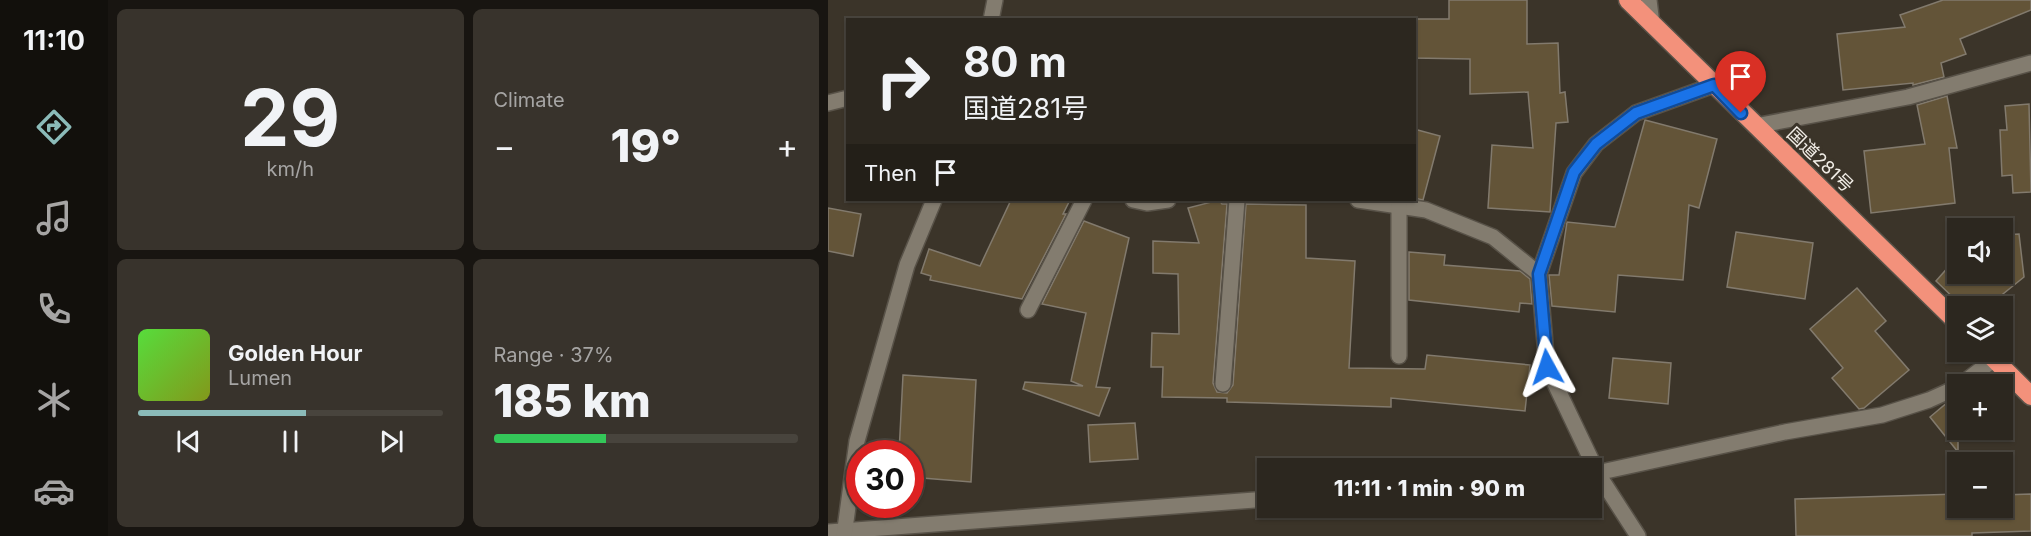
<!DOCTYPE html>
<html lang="en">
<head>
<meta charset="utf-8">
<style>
  body { margin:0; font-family:Inter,"Noto Sans JP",sans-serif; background:#38332c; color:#f1f3f6; height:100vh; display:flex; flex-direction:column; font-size:22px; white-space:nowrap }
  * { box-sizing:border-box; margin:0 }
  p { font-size:20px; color:#a6a5a4 }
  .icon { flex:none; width:33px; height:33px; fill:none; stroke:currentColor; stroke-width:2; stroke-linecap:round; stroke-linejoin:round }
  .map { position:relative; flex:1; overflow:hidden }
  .panel { display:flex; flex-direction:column; gap:9px; padding:9px; background:#181511; width:720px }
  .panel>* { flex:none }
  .banner { position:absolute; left:18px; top:18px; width:570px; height:183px; border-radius:0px; box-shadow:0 2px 4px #0004,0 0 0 2px #48443d; background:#2c271f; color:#f1f3f6; overflow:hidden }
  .controls { position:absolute; left:1119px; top:218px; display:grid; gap:12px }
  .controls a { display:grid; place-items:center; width:66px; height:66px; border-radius:0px; background:#2c271f; box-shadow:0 2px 4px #0004,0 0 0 2px #48443d; font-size:30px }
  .speed { position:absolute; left:18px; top:440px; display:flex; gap:12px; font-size:30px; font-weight:700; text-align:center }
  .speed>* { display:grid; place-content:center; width:78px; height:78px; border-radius:50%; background:#2c271f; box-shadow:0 2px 4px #0004,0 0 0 2px #48443d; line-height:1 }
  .speed .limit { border:9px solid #d22; background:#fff; color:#111 }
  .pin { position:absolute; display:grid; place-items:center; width:51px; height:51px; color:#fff; margin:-62px -26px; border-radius:50% 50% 50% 0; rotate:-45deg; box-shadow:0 0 6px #0007 }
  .pin .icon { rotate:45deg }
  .me { position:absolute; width:66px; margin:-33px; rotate:355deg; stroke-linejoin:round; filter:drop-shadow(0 0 4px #0008) }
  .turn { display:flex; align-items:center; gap:21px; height:126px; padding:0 18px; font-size:27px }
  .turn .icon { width:78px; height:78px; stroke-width:2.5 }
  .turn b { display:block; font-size:42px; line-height:51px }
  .then { display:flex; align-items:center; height:57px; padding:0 18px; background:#0003; gap:12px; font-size:22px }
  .big { font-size:45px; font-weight:800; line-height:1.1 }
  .panel .card { flex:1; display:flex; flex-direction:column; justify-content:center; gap:9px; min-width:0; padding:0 21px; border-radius:9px; background:#38332c }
  .panel .dial { align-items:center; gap:0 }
  .dial b { font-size:78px; line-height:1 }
  .song { display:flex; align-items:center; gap:18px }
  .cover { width:72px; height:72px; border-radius:9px; background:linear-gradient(135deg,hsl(110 70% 55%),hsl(70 70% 35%)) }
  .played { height:6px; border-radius:3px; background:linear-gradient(90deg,#8bbbb9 55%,#48443d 55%) }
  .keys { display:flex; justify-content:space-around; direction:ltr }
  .heat { display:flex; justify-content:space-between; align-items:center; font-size:33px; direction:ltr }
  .charge { height:9px; border-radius:4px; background:linear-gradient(90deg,#34c759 37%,#48443d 0) }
  .panel .tiles { flex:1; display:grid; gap:9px; grid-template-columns:repeat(2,1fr) }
  .trip { position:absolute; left:429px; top:458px; width:345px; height:60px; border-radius:0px; background:#2c271f; box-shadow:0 2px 4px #0004,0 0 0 2px #48443d; font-weight:800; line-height:60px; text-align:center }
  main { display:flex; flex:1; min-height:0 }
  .dock { display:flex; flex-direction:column; width:108px; justify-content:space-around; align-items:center; background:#12100c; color:#a6a5a4 }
  .dock .icon { width:42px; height:42px }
  .dock .active { color:#8bbbb9 }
  .dock b { font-size:27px; color:#f1f3f6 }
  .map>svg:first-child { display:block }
</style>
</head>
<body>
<main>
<nav class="dock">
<b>11:10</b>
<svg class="icon active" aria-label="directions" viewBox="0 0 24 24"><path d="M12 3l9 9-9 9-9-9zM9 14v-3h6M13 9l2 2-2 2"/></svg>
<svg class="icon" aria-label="music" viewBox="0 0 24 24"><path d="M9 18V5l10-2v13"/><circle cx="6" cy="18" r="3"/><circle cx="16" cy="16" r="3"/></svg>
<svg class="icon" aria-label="phone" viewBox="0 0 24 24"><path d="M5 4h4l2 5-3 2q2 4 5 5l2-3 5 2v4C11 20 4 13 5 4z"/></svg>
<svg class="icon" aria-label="climate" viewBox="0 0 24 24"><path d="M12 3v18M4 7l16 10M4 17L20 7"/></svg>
<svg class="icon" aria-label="car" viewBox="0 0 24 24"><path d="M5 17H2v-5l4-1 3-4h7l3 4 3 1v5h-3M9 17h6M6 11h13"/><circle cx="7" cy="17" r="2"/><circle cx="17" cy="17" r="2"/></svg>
</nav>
<section class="panel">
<div class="tiles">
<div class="card dial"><b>29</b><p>km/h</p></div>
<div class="card"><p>Climate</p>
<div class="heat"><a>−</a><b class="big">19°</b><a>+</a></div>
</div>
<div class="card">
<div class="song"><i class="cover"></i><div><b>Golden Hour</b><p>Lumen</p></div></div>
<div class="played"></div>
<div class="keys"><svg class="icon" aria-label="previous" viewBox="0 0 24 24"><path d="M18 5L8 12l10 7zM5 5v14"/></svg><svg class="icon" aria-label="pause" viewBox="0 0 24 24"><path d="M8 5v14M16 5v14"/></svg><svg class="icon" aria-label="next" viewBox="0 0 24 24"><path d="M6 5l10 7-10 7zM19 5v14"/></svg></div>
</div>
<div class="card"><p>Range · 37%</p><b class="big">185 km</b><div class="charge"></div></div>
</div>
</section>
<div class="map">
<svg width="1203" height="536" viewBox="0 0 1203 536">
  <rect width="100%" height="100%" fill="#3b3429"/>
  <g fill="#635438" stroke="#827a6d" stroke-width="1.5">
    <path d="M621,0h78v44l31,-1 2,50 5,-1 3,30 -12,1 -6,89 -62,-4 4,-63 41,3 -5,-56 -58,2v-35l-56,-1v-39h35z"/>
    <path d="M1115,0h88v10l-71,29 6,15 -25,9 3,14 -31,8v-2l-70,7 -6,-56 68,-7 -5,-12z"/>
    <path d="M1119,96l10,52h-8l6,55 -84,10 -7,-62 61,-7 -8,-39z"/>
    <path d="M1201,104l2,88 -18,1 -1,-18 -10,1 -2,-46h7l-2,-24z"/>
    <path d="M817,120l72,19 -18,69 -10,-3 -6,75 -65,-5 -3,37 -63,-6 -3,-31h10l8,-53 48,5z"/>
    <path d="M586,129l26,7 -17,64 -9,-2z"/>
    <path d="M183,200h59l-7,14h3l-44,85 -92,-19 1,-4 -10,-3 8,-24 51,17z"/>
    <path d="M391,200l3,4h5l-14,179 4,9 10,1 6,-8 13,-181 60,1v53l49,3 -6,107 76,1 2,-14 103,10 -5,46 -134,-13v9l-164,-5v-4l-65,-1 1,-30h-12l1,-34 27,1 -1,-60 -25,-1v-32l46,2 -11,-35z"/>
    <path d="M0,208l33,6 -8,42 -25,-5z"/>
    <path d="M256,221l45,17 -33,149 14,1 -11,28 -76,-27 2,-7 58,4 -12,-5 15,-68 -44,-9z"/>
    <path d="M908,232l77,11 -8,56 -78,-12z"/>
    <path d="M1191,234l5,43 -36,29h-26l-26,-25 22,-25v17h44v-38z"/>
    <path d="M581,252l36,3 -1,10 76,6 10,8 2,25 -12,-1 -1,9 -110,-12z"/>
    <path d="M1029,288l29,33 -11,10 34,39 -45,38 -5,1 -27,-31 11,-10 -33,-39z"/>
    <path d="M785,358l58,5 -3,41 -59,-6z"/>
    <path d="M75,375l73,5 -5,102 -61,-5v-24h-11z"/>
    <path d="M1130,398v54l-28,-35 18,-15z"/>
    <path d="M307,423l3,36 -48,3 -2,-37z"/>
    <path d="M1130,494v13h44v-12l29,-1v37l-59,2v3h-176l-1,-37z"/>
  </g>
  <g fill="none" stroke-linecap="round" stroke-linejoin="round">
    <g stroke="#585248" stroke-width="18">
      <g id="minor">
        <path d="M821,0l3,24"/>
        <path d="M163,20l4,-20"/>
        <path d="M0,103l20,-5"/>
        <path d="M927,126l153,-29 123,-34"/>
        <path d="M305,200l14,3 21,-3"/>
        <path d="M530,200l68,10 67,27 46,37"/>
        <path d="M571,206v150"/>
        <path d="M200,310l56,-110"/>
        <path d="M395,384l14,-184"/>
        <path d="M1134,384l32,-25"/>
        <path d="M764,474l193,-42 97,-17 47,-15 29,-13"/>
        <path d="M0,532l440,-33"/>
        <path d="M16,536l13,-95 50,-176 27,-65"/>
        <path d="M810,536l-40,-62 -51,-107 -8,-93 35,-101 22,-29 40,-31 78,-28"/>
      </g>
    </g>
    <g stroke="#585248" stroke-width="21">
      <g id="highway">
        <path d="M800,0l330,323"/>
        <path d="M1158,351l45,45"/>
      </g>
    </g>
    <use href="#minor" stroke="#837c6f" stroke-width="15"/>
    <use href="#highway" stroke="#f3917b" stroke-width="18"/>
  </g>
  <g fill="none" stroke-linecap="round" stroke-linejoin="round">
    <g stroke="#114b97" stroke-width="15">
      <path id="route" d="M719,367l-8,-93 35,-102 22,-28 40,-31 78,-28 27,28"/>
    </g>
    <use href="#route" stroke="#1a73e8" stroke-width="10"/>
  </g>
  <g text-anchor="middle" stroke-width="6" stroke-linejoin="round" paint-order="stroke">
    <g font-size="18" fill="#f1ede6" stroke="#3b3429">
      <text transform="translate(992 160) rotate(44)" y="6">国道281号</text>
    </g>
  </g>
</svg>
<div class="controls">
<a><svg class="icon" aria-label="sound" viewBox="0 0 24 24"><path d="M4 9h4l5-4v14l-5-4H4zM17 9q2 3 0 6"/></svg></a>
<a><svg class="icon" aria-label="layers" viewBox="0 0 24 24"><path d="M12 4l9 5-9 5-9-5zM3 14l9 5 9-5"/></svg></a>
<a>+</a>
<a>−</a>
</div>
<div class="speed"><div class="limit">30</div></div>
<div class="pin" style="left:913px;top:113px;background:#d93025"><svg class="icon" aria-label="arrive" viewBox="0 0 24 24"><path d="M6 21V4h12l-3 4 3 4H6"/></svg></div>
<svg class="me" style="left:719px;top:367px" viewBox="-20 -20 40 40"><path d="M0-17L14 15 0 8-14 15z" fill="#1a73e8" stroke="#fff" stroke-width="4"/></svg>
<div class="trip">11:11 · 1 min · 90 m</div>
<div class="banner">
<div class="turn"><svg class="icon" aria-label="right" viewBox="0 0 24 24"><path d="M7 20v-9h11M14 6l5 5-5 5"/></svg><div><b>80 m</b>国道281号</div></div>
<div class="then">Then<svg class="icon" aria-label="arrive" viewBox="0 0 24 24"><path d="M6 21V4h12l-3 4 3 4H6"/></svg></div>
</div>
</div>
</main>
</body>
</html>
